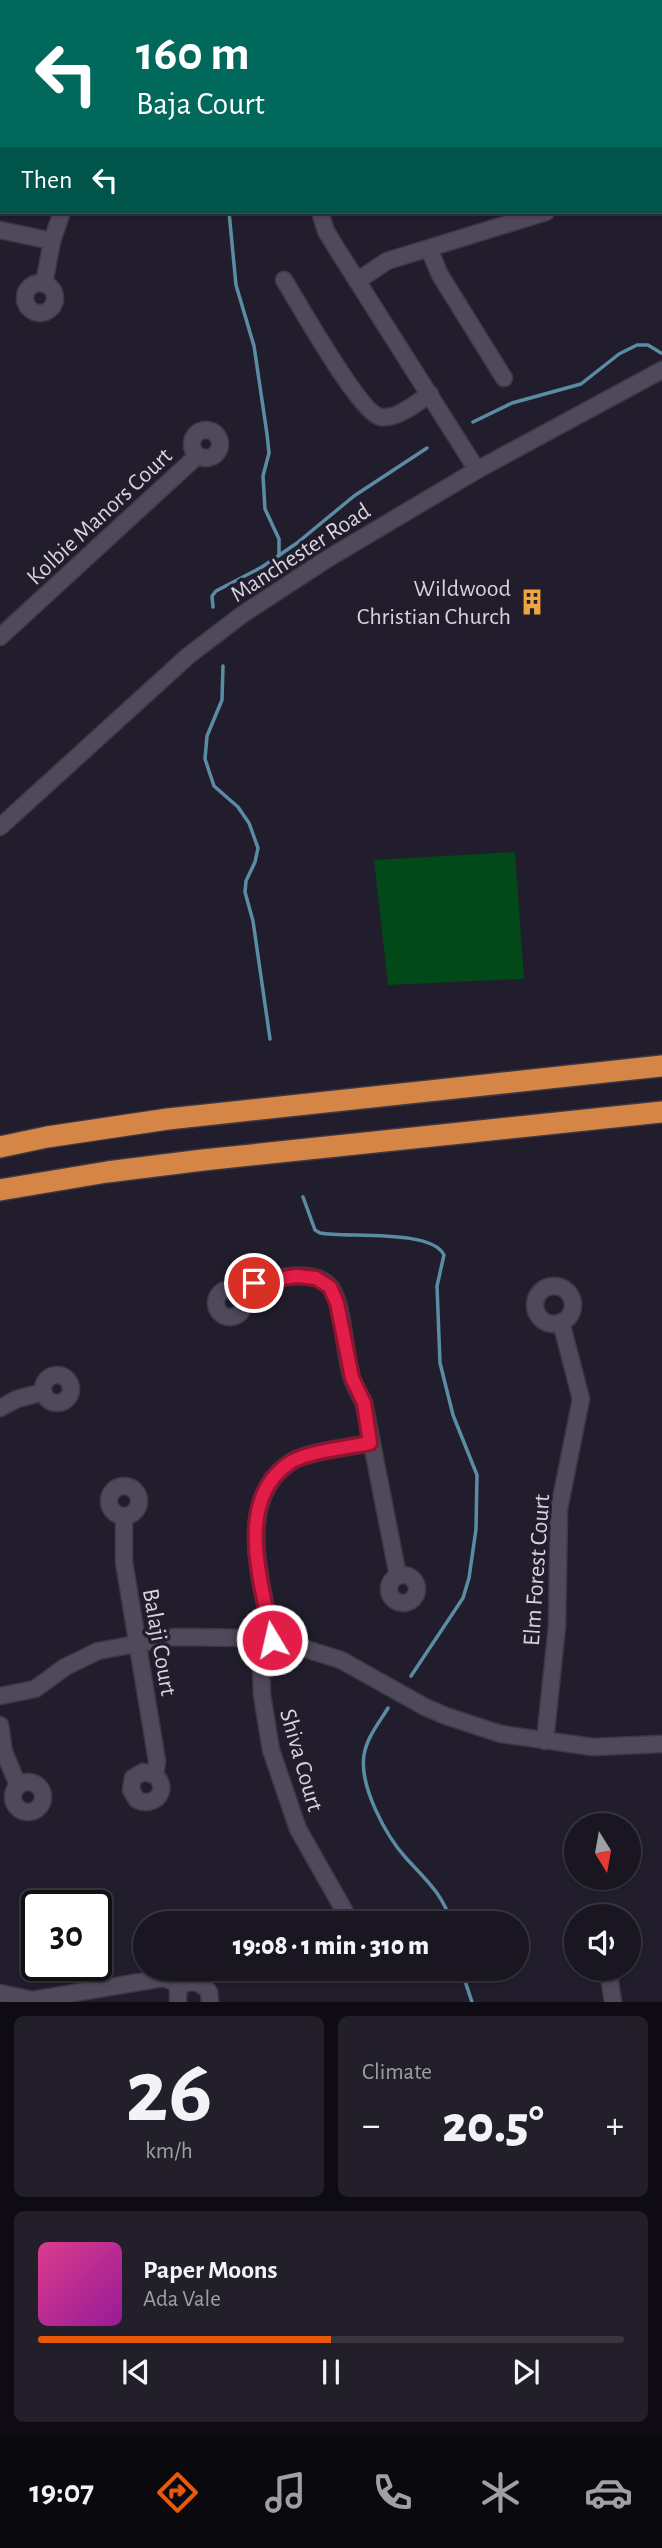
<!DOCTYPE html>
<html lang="en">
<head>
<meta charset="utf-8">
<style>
  body { margin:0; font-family:"Alegreya Sans",sans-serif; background:#231f2a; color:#f1f3f6; height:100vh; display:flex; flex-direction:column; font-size:26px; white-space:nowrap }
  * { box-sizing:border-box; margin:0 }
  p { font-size:23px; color:#9f9fa5 }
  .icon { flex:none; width:38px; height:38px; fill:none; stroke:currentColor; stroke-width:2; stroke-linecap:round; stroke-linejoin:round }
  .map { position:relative; height:2002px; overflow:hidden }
  .drawer { display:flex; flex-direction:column; gap:14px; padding:14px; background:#0e0c12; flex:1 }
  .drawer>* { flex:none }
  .guide { position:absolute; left:0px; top:0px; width:663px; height:214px; box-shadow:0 2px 5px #0004,0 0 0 2px #38353f; background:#00695c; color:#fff; overflow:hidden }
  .needle { width:46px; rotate:169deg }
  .fabs { position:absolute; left:564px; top:1813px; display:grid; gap:14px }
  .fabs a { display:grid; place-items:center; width:77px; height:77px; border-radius:50%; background:#1a1621; box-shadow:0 2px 5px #0004,0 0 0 2px #38353f; font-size:35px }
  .speed { position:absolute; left:21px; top:1890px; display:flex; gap:14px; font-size:35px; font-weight:700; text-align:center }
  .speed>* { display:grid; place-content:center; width:91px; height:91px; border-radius:50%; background:#1a1621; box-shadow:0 2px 5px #0004,0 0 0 2px #38353f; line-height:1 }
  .speed .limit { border:4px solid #111; border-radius:10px; background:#fff; color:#111 }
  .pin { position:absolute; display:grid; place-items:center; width:60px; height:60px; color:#fff; margin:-30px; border:4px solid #fff; border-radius:50%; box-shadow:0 2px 7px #0007 }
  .me { position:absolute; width:77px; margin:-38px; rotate:351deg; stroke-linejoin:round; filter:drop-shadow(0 0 5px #0008) }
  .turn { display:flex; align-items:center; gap:24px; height:147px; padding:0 21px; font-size:32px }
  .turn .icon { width:91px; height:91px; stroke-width:2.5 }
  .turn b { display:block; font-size:49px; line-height:60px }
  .then { display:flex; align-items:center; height:66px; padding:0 21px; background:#0003; gap:14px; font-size:26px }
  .big { font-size:52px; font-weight:800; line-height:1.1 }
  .drawer .card { flex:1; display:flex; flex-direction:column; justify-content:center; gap:10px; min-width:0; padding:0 24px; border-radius:10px; background:#231f2a }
  .drawer .dial { align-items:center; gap:0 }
  .dial b { font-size:91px; line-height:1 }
  .song { display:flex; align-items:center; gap:21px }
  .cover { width:84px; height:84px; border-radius:10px; background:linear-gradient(135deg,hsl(330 70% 55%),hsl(300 70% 35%)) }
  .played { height:7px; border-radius:4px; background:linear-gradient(90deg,#ea580c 50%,#38353f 50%) }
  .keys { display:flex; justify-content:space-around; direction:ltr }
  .heat { display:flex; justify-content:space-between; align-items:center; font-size:38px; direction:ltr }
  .drawer .tiles { flex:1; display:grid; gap:14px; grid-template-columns:1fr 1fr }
  .card:last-child { grid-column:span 2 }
  .trip { position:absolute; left:133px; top:1911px; width:396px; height:70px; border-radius:35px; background:#1a1621; box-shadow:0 2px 5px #0004,0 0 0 2px #38353f; font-weight:800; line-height:70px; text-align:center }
  .dock { display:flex; height:112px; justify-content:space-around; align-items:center; background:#0a090d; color:#9f9fa5 }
  .dock .icon { width:49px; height:49px }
  .dock .on { color:#ea580c }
  .dock b { font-size:32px; color:#f1f3f6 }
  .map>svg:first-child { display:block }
</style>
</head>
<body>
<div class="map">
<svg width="662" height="2002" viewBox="0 0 662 2002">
  <rect width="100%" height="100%" fill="#221d2c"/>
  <path fill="#024818" d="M515,852l9,127 -136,6 -14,-125z"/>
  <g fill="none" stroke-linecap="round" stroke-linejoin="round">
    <g stroke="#5a8da4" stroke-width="3.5">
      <path d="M142,2l1,-2"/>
      <path d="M229,212l7,73 18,61 13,88 2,19 -6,23 2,33 14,30v17"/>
      <path d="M473,422l39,-19 69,-19 38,-30 18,-9h11l13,8"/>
      <path d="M213,607l-1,-11 4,-5 46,-24 35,-24 57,-47 73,-48"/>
      <path d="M223,666l-1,34 -15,36 -2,23 9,27 24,21 11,16 9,25 -3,14 -9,19 -1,11 8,29 17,118"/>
      <path d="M303,1197l12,33 5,3c27,5 112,-4 124,22l-7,31 3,77 13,52 24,60 -1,54 -7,49 -6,20 -52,78"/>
      <path d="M388,1708c-9,15 -21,29 -24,47 -5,31 22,81 42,103 19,21 38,37 45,65"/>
      <path d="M461,1969l11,33"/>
    </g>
    <g stroke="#3d3844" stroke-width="19">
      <g id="minor">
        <path d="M284,0v2"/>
        <path d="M467,0l2,2"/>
        <path d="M659,0l1,2"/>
        <path d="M0,1v-1"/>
        <path d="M632,2l1,-2"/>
        <path d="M662,16v-1"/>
        <path d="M662,188v1"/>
        <path d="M320,212l6,19 9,15 142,224"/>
        <path d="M0,230l52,11"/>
        <path d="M429,249l11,26 64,103"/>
        <path d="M284,280c14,22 76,134 97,137 17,2 35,-14 49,-23"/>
        <path d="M357,281l30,-20 159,-49"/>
        <circle cx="40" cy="298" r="15"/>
        <path d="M44,284l8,-43 10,-29"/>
        <circle cx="206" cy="444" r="14"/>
        <path d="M0,637l197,-181"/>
        <path d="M0,827l188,-171 55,-42 84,-55 150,-89 185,-100"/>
        <circle cx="554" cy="1305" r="19"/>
        <circle cx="230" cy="1303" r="14"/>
        <path d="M237,1291c22,-10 77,-27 94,-3 13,18 13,67 21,90 3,9 8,17 12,25l34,173"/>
        <circle cx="57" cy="1389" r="14"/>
        <path d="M0,1408l17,-9 26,-7"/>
        <circle cx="124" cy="1501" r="15"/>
        <path d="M124,1517v45l33,199 -2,14c15,14 1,33 -18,25l-6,-10 2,-12 10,-6 12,3"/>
        <circle cx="403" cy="1589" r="14"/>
        <path d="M260,1638l2,57 9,55 27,79 46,81 2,13"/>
        <path d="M272,1640c-9,-55 -38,-137 16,-176 15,-12 62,-17 82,-21"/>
        <path d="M0,1696l35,-7 30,-22 33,-16 77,-14 85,1 43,10 38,12 84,47 21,9 55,18 92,13 69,-3"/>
        <path d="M0,1725l4,27 14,33"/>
        <path d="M545,1741l12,-115 2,-117 22,-110 -20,-77"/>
        <circle cx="28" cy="1797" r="15"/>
        <path d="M628,1938v6"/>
        <path d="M608,1969l5,33"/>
        <path d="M0,1993l32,7 132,-22 18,7c10,-6 21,-2 27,7l1,10"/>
        <path d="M178,2002v-12l4,-5"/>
      </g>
    </g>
    <g stroke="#3d3844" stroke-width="24">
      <g id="highway">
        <path d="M0,1147l47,-10 121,-18 494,-53"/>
        <path d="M0,1190l107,-18 96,-12 459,-48"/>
      </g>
    </g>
    <use href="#minor" stroke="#4f495b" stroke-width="16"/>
    <use href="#highway" stroke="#d58545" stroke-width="21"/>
  </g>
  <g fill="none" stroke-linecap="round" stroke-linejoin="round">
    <g stroke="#92132f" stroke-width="18">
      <path id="route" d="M254,1283l42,-7 20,2 14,9 7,16 15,75 12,25 6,40c-20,4 -67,9 -82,21 -55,39 -25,121 -16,176"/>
    </g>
    <use href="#route" stroke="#e11d48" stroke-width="12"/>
  </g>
  <defs>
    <g id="building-bare" transform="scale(2.1)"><path d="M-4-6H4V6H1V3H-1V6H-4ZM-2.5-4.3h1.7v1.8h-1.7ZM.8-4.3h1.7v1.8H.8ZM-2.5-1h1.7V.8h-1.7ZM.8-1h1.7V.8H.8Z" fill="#f0a63e" stroke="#221d2c" stroke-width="2.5" paint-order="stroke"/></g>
  </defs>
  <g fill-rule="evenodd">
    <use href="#building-bare" x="532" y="602"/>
  </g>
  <g text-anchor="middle" stroke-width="7" stroke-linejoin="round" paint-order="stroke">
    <g font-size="24" fill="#d7d3de" stroke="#221d2c">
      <text transform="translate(99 516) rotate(-43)" y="8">Kolbie Manors Court</text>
      <text transform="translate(300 552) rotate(-33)" y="8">Manchester Road</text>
      <text transform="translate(536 1570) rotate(-86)" y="8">Elm Forest Court</text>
      <text transform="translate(160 1642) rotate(80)" y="8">Balaji Court</text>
      <text transform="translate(302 1760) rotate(74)" y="8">Shiva Court</text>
    </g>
    <g font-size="24" fill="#d7d3de" stroke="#221d2c" text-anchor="end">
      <text x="511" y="596">Wildwood<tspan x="511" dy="28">Christian Church</tspan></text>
    </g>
  </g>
</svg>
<div class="fabs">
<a><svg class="needle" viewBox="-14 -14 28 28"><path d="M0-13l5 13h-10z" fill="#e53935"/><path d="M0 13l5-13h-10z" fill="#9f9fa5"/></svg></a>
<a><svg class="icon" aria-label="sound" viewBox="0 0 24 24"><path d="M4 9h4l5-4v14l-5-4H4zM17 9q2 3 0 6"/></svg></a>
</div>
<div class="speed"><div class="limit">30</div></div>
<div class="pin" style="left:254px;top:1283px;background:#d93025"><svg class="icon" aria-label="arrive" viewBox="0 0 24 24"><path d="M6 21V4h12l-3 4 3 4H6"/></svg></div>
<svg class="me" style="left:272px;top:1640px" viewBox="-20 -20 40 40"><circle r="17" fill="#e11d48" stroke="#fff" stroke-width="3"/><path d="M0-11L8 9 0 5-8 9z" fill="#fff"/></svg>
<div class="trip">19:08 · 1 min · 310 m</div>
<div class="guide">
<div class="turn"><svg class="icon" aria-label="left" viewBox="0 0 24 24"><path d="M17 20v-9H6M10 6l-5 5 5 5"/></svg><div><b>160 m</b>Baja Court</div></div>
<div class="then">Then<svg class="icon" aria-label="left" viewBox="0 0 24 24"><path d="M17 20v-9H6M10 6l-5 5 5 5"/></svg></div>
</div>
</div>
<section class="drawer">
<div class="tiles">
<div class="card dial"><b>26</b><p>km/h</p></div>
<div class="card"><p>Climate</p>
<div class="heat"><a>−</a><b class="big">20.5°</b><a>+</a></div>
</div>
<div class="card">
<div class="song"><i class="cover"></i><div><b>Paper Moons</b><p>Ada Vale</p></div></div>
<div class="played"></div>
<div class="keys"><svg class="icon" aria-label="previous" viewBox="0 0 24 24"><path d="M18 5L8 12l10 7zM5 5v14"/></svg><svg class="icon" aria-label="pause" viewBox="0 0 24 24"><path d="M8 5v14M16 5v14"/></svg><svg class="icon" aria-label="next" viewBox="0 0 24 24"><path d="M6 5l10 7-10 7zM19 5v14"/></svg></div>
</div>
</div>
</section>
<nav class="dock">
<b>19:07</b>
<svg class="icon on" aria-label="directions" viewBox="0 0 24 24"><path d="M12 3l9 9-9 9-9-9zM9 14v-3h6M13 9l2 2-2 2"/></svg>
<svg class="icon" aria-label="music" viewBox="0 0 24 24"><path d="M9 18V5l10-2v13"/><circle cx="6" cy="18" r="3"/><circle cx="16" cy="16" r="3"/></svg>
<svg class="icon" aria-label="phone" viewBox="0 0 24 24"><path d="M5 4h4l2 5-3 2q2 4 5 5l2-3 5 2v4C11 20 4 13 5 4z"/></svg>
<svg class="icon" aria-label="climate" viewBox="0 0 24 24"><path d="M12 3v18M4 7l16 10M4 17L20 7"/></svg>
<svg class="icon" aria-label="car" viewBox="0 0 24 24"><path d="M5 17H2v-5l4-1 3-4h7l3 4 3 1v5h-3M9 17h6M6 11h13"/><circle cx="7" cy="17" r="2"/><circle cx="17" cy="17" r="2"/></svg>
</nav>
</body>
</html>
